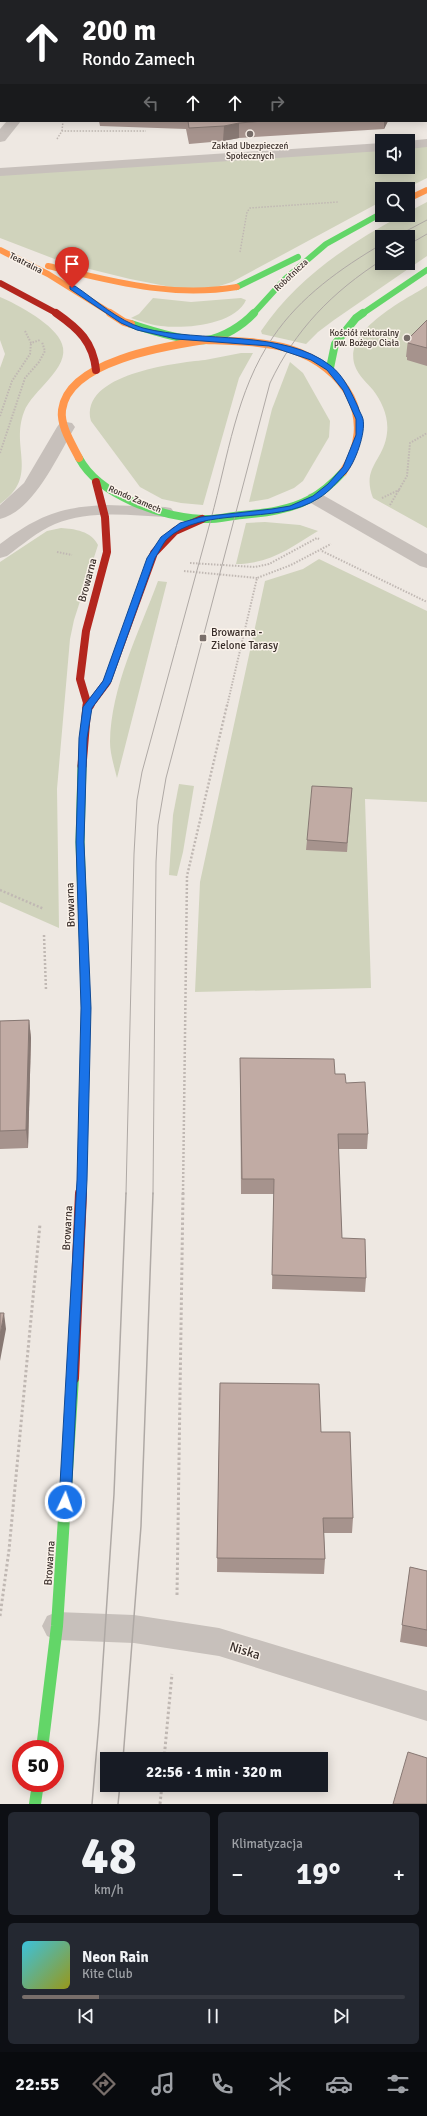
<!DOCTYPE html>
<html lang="pl">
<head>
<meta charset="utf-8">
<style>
  body { margin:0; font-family:Signika,sans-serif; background:#242831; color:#f1f3f6; height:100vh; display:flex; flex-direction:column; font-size:15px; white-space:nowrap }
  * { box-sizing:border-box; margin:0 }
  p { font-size:13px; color:#9ea1a6 }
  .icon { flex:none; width:22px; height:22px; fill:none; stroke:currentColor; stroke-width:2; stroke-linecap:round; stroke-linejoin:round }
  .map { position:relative; height:1804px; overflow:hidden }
  .side { display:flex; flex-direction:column; gap:8px; padding:8px; background:#0d0f14; flex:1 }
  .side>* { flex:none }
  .banner { position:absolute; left:0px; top:0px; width:427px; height:122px; box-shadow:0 2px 10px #0003; background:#202124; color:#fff; overflow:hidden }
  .buttons { position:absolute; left:375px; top:134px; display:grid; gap:8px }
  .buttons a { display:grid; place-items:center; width:40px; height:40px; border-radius:0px; background:#171b24; box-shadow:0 2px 10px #0003; font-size:20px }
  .speed { position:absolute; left:12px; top:1740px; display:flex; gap:8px; font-size:20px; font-weight:700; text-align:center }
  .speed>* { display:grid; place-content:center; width:52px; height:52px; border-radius:50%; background:#171b24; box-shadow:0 2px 10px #0003; line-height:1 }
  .speed .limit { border:6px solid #d22; background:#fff; color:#111 }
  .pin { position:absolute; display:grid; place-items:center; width:34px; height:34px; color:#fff; margin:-41px -17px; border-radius:50% 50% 50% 0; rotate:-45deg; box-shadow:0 0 4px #0007 }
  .pin .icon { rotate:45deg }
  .me { position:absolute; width:44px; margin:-22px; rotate:3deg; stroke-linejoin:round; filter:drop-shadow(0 0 3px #0008) }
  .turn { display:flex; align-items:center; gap:14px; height:84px; padding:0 16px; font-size:18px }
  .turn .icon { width:52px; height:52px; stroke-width:2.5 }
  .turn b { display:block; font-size:28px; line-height:34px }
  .lanes { display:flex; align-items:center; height:38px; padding:0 16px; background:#0003; justify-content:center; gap:20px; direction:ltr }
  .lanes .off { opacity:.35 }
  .big { font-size:30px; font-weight:800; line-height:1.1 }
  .side .card { flex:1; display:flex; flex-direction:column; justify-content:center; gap:6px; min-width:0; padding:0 14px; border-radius:6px; background:#242831 }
  .side .dial { align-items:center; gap:0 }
  .dial b { font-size:52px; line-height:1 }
  .song { display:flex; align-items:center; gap:12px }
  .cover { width:48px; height:48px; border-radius:6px; background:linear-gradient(135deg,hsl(190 70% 55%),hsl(60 70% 35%)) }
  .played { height:4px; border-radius:2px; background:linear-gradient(90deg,#786e6a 20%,#363941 20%) }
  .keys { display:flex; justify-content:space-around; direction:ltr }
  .heat { display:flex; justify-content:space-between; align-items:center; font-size:22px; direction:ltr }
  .side .tiles { flex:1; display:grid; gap:8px; grid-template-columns:1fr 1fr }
  .card:last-child { grid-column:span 2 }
  .trip { position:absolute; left:100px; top:1752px; width:228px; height:40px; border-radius:0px; background:#171b24; box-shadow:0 2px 10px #0003; font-weight:800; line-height:40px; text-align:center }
  .tabs { display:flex; height:64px; justify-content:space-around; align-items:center; background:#090b0e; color:#9ea1a6 }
  .tabs .icon { width:28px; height:28px }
  .tabs .on { color:#786e6a }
  .tabs b { font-size:18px; color:#f1f3f6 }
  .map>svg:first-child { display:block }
</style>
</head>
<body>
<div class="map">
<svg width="427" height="1804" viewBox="0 0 427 1804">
  <rect width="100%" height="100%" fill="#eee8e2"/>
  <g fill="#d0d3bc" fill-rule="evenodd">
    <path d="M427,143v35l-22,11h-23v12l-150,81 -19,6h-37l-46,-9 -65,-16 -65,-25v-66l382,-25v20h26v-22z"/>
    <path d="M427,202v54l-93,64 -16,12 -12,12 -44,-10 -1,-3c36,-53 86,-86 141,-116h6v-3zM382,237h26v26h-26z"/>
    <path d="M427,286v242l-54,-30c-12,-31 11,-37 14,-65 2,-16 -5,-31 -14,-43 -6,-7 -15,-15 -18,-24 -13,-35 48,-65 72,-80z"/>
    <path d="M0,297c17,7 56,28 62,47 9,24 -30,46 -38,68 -14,36 16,64 -24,92v-136l5,-14 -5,-14z"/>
    <path d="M153,298l38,4 50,-4 5,2c-11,25 -61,29 -85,26 -11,-1 -20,-5 -30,-8l8,-4z"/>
    <path d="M241,353h12l-14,25 -36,127 -22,-2 -19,-4 -22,-12 -49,-66c-12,-47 84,-58 114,-61 12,-2 24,-5 36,-7z"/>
    <path d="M290,362l13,11 27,48 -1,16 -26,44 -9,7 -26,11 -19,3 23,-93z"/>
    <path d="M265,522l35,3 18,6c-28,17 -48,33 -82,33l10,-41z"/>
    <path d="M61,528c14,1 30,3 37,17l-24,75 -4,19 -13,150 2,139 -59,-26v-340l47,-31z"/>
    <path d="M319,559l108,52v191l-62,-3 6,189 -176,4 5,-110 65,-301 38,-12z"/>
    <path d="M158,581l9,1 -50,196c-3,-12 -7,-25 -7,-36 1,-56 29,-109 48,-161z"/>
    <path d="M179,784l15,2 -11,66 -6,24 -8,-1 4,-60z"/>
  </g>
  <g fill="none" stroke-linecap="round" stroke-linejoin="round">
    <g stroke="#c0b8b3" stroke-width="1.5" stroke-dasharray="1.5 1.5" stroke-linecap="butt">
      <path d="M62,131l1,-10"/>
      <path d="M57,139l5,-8h84"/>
      <path d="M240,252l7,-40 3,-4 88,-6"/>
    </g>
    <g stroke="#c0b8b3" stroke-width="2" stroke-dasharray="1.5 1.5" stroke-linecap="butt">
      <path d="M25,331l6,12 9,-3"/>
      <path d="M0,416l12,-35 18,-27 1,-11"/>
      <path d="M0,453l25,-75 14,-16 6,-11 -3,-9"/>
      <path d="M382,498l19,-9"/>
      <path d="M390,505l17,-29 3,-33 17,-10"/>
      <path d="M322,551l105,51"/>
      <path d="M57,552l15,3"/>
      <path d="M190,563l65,4 14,-3 48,-26 2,1"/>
      <path d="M184,571l73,7"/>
      <path d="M227,706l30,-128 34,-13 40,-21"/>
    </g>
    <g stroke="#c0b8b3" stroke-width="2.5" stroke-dasharray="2 2" stroke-linecap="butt">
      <path d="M0,890l44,19"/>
      <path d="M44,935l2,55"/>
      <path d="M183,1194l4,-318 40,-171"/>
    </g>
    <g stroke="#c0b8b3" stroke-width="3" stroke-dasharray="2.5 2.5" stroke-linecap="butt">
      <path d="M177,1595l6,-402"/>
      <path d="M0,1616l9,-66 31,-326"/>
      <path d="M164,1759l8,-85"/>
      <path d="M160,1804l2,-19"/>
    </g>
    <g fill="#c7c0bb" fill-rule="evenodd">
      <rect x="212" y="0" width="12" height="1"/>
      <rect x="426" y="24" width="1" height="8"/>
      <rect x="0" y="60" width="1" height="8"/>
      <rect x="426" y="77" width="1" height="8"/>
    </g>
    <g fill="#c7c0bb" fill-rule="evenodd">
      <rect x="48" y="0" width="12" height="1"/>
      <path d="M7,121h14l-16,20 -5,1v-13z"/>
      <path d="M427,139v8l-19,2 -1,-8z"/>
      <path d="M382,143v8l-382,25v-8z"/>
      <path d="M66,422l6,1 3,4c-17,28 -41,84 -75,92v-14l24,-22 33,-56 3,-4z"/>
      <path d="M315,493l6,1 106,60v14l-7,-2 -111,-64 -3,-4 3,-4z"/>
      <path d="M106,505l59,2 6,1 3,4 -3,4 -6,1c-35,-2 -77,-7 -110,7 -17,7 -33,21 -48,32l-7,2v-14c38,-28 59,-37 106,-39z"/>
      <path d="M57,1612l77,3 85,13 208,63v30l-208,-65 -85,-13 -77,-3 -10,-4 -5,-10 5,-10z"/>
    </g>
    <g stroke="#63d668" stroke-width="6">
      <path d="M237,287l61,-30"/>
      <path d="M253,314l32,-35 41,-35 56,-31"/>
      <path d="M362,314l65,-44"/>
    </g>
    <g stroke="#63d668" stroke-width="8">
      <path d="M131,324c18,6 57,18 75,16 17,-2 37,-15 48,-27"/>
      <path d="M330,368l5,-24 21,-26 7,-5"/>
      <path d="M79,458c20,38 83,59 124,61 13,1 26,-3 39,-4 23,-2 48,-5 68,-16 13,-7 23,-16 33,-27"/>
    </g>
    <path stroke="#63d668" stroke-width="9" d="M82,766l-2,76 6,166 -3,145"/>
    <g stroke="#63d668" stroke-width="12">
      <path d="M42,1749l15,-123 16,-248"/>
      <path d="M35,1804l3,-21"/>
    </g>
    <g stroke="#ff974d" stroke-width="6">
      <path d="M408,199l19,-9"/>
      <path d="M0,250l48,24 64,40"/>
      <path d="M48,266c64,15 122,32 189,21"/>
    </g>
    <g stroke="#ff974d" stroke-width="8">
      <path d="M110,313l14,9 7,2"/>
      <path d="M205,340c28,1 58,1 85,9 55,18 89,70 53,123"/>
      <path d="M79,458c-7,-14 -19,-32 -17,-48 6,-49 104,-64 143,-70"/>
    </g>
    <path stroke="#b3261e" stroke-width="6" d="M0,283l58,31"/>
    <g stroke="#b3261e" stroke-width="8">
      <path d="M56,313c23,16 37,29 40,57"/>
      <path d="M88,706l-8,-27 6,-48 21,-79 -2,-35 -9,-35"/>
      <path d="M89,706l18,-24 47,-129 21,-22 27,-12"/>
    </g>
    <g stroke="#b3261e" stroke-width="9">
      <path d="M88,707l2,-2"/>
      <path d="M82,766l5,-61"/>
      <path d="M81,1194l2,-41"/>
    </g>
    <path stroke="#b3261e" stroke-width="12" d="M73,1378l8,-185"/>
    <g stroke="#afa9a5" stroke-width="1">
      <path d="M395,237l32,-17"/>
      <path d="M408,245l19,-11"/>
      <path d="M126,1194l8,-340 3,-54 5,-28c23,-84 46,-169 69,-253 17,-62 25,-128 62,-182 27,-40 68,-69 109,-93"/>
      <path d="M153,1194l3,-332 2,-37 8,-47 104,-395c25,-53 62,-91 112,-123"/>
    </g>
    <g stroke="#afa9a5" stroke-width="1.5">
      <path d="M123,1759l18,-233 12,-333"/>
      <path d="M92,1804l7,-82 15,-228 12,-301"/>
      <path d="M118,1804l2,-19"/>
    </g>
  </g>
  <g fill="#a6938d">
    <path d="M427,0v17h-1v-16z"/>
    <path d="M99,121h289l-4,8 -145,9 -16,3 -34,3 -3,-15 -86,-3z"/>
    <path d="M427,320v46l-20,-6v-3h-1l2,-18z"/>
    <path d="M352,788l-5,64 -41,-2 1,-10z"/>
    <path d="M29,1020l2,18 -3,110 -28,1v-128z"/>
    <path d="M240,1058l95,16 11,9 22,51 -1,15h-29l4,89 24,40 -1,14 -93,-3 2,-95h-33z"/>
    <path d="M220,1383l101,49 32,86 -1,15h-28l1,26 -1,15 -107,-2z"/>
    <path d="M410,1567l17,4v76l-27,-5z"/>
  </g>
  <g fill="#877873">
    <path d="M384,121h4l-4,8z"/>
    <path d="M239,123v15l-16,3 1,-15z"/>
    <path d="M29,1020l2,18 -3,110 -2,-18z"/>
    <path d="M4,1313l2,16 -6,32v-26z"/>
  </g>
  <g fill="#c1aba4" stroke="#877873">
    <path d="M109,0h65l11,1h-76z"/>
    <path d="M276,0h151v2h-1v-1h-150z"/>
    <path d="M188,121h76l-25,2 -15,3 -35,2z"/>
    <path d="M427,320v28l-19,-5 3,-3 -3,-1z"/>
    <path d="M312,786l40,2 -5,55 -40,-3z"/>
    <path d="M29,1020l-3,110 -26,1v-110z"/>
    <path d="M240,1058l94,1 1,15h10l1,9 19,-1 3,52h-30l4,104 23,1 1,39 -94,-3 2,-96h-32z"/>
    <path d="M0,1313h4l-4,22z"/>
    <path d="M220,1383l99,1 2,48h29l3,86h-30l2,41 -108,-1z"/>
    <path d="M410,1567l17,4v59l-25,-5z"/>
    <path d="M408,1752l19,6v46h-34z"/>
  </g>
  <path fill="#1a73e8" stroke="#114b97" d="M70,286h5c21,14 43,35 68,42 58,15 141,1 188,38 13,10 21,28 27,41 1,4 4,8 5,12 3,14 -8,44 -17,54 -9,9 -17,19 -27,25 -44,29 -117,6 -153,42 -4,5 -7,12 -11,18l-44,124 -19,26 -5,30 -3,104 7,166 -4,172 -16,322 -2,4 -4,2 -4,-2 -2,-4 18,-322 4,-172 -5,-166 3,-104 4,-31 20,-26 44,-123 14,-21 19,-14 21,-6 71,-8 18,-3 23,-10 15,-12 15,-17 13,-32v-16l-13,-29 -16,-20 -16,-10 -42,-14 -93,-7 -39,-9 -16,-7 -51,-34z"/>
  <g fill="#786e6a" stroke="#faf2ea" stroke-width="1.5">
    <circle cx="250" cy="134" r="4"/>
    <circle cx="407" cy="338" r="4"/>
    <rect x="199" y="634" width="8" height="8" rx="2"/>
  </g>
  <g text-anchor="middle" stroke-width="3" stroke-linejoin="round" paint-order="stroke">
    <g font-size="9" fill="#382d29" stroke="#faf2ea">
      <text x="250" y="149">Zakład Ubezpieczeń<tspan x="250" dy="10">Społecznych</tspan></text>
      <text x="399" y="336" text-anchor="end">Kościół rektoralny<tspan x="399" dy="10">pw. Bożego Ciała</tspan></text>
    </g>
    <g font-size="9" fill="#382d29" stroke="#faf2ea">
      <text transform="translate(26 263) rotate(27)" y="3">Teatralna</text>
      <text transform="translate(291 275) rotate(-43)" y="3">Robotnicza</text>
      <text transform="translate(135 499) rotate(23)" y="3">Rondo Zamech</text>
    </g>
    <g font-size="11" fill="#382d29" stroke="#faf2ea">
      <text transform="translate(87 580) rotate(-75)" y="4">Browarna</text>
      <text transform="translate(70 905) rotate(-92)" y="4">Browarna</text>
      <text transform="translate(67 1228) rotate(-87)" y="4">Browarna</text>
      <text transform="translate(49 1563) rotate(-86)" y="4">Browarna</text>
    </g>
    <g font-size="11" fill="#382d29" stroke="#faf2ea" text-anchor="start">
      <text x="211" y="636">Browarna -<tspan x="211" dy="13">Zielone Tarasy</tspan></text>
    </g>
    <g font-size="13" fill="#382d29" stroke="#faf2ea">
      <text transform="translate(245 1650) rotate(17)" y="5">Niska</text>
    </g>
  </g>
</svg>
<div class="buttons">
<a><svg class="icon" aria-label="sound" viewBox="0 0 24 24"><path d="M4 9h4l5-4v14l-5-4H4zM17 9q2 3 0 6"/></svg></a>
<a><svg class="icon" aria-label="search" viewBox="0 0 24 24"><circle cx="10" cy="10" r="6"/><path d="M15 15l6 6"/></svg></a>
<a><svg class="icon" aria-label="layers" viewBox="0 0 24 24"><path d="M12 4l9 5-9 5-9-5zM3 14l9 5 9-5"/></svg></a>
</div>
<div class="speed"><div class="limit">50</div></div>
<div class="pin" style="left:72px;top:288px;background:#d93025"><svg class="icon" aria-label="arrive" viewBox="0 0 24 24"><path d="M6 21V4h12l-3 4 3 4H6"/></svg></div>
<svg class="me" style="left:65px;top:1502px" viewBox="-20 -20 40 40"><circle r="17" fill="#1a73e8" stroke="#fff" stroke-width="3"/><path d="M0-11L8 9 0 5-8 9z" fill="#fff"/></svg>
<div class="trip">22:56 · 1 min · 320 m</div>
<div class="banner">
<div class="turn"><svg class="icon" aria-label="ahead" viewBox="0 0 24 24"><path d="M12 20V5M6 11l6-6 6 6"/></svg><div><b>200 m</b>Rondo Zamech</div></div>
<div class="lanes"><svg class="icon off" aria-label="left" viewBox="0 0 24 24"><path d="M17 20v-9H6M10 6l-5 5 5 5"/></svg><svg class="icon" aria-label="ahead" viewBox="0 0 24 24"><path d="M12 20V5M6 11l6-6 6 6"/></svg><svg class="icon" aria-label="ahead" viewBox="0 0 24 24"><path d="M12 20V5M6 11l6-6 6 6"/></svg><svg class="icon off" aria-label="right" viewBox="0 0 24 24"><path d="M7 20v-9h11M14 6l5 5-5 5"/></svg></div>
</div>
</div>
<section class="side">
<div class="tiles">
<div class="card dial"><b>48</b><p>km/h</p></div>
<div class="card"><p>Klimatyzacja</p>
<div class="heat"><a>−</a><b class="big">19°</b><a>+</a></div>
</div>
<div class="card">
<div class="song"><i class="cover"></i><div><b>Neon Rain</b><p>Kite Club</p></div></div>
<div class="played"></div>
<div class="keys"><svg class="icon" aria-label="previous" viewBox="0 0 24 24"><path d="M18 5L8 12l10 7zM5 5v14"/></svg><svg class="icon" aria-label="pause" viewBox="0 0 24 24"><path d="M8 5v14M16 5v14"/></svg><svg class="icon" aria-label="next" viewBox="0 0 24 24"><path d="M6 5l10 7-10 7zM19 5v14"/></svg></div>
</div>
</div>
</section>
<nav class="tabs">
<b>22:55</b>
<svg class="icon on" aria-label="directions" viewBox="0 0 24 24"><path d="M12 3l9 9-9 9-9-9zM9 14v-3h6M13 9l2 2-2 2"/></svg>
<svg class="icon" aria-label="music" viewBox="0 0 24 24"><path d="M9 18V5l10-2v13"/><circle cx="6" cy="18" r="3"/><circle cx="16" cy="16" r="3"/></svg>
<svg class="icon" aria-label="phone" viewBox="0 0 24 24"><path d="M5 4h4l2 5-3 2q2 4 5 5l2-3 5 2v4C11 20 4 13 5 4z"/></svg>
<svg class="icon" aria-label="climate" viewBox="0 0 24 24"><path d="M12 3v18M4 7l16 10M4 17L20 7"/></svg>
<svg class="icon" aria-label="car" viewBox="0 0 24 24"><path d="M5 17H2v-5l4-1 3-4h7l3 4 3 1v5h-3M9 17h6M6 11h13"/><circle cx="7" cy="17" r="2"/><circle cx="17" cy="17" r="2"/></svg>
<svg class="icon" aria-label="filters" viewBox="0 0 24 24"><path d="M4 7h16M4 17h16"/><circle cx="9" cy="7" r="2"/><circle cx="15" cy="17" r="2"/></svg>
</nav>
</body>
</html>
